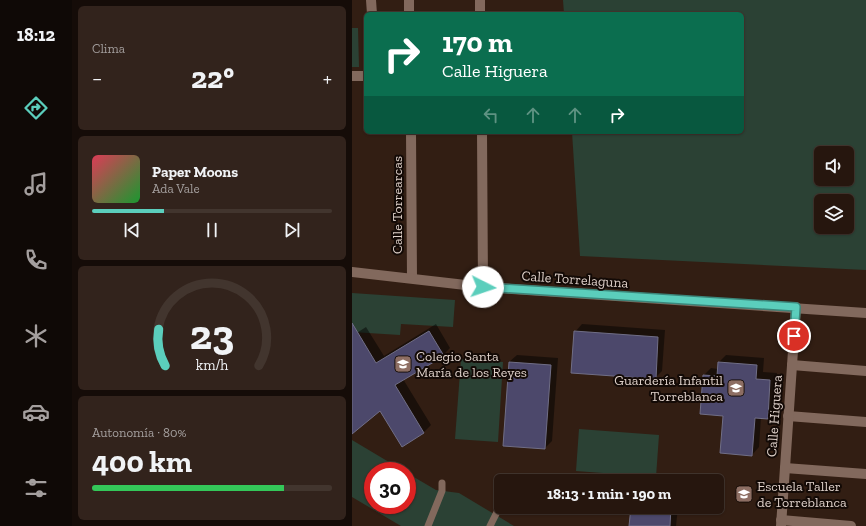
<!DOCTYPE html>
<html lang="es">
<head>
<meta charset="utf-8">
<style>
  body { margin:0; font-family:"Zilla Slab",serif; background:#32231c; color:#f1f3f6; height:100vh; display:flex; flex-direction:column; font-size:15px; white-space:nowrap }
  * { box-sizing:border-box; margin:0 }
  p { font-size:13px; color:#a49f9e }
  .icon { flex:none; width:22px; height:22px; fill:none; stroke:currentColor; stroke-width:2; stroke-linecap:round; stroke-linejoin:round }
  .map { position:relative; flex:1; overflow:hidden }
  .details { display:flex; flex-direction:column; gap:6px; padding:6px; background:#150c08; width:280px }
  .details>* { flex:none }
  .hud { position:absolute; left:12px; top:12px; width:380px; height:122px; border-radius:6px; box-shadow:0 1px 3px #0004,0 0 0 1px #42352e; background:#0b6e4f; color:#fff; overflow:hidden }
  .fabs { position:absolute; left:462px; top:146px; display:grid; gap:8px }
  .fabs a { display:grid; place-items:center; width:40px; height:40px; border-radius:6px; background:#26160e; box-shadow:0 1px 3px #0004,0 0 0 1px #42352e; font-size:20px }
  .speed { position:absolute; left:12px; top:462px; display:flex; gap:8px; font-size:20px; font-weight:700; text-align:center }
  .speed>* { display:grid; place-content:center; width:52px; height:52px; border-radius:50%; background:#26160e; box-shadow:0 1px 3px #0004,0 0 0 1px #42352e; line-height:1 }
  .speed .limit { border:6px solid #d22; background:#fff; color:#111 }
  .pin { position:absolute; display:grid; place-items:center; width:34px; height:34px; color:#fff; margin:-17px; border:2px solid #fff; border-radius:50%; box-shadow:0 1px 4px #0007 }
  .me { position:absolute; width:44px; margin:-22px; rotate:94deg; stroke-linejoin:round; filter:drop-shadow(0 0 3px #0008) }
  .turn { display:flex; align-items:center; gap:14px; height:84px; padding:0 12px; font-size:18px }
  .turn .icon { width:52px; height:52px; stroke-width:2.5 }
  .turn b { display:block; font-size:28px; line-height:34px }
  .lanes { display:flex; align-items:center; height:38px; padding:0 12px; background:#0003; justify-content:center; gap:20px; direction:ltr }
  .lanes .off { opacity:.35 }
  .big { font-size:30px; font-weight:700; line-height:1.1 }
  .details .tile { flex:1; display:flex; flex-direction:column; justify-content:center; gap:6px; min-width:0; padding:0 14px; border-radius:6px; background:#32231c }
  .details .dial { align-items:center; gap:0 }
  .dial svg { height:104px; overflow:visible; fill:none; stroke:#42352e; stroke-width:7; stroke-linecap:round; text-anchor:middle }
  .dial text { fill:#f1f3f6; stroke:none }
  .song { display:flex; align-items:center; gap:12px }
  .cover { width:48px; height:48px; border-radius:6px; background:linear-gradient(135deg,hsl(350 70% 55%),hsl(130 70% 35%)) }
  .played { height:4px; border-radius:2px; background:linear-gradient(90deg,#5bcebc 30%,#42352e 30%) }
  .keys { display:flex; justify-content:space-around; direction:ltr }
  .heat { display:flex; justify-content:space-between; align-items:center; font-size:22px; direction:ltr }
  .charge { height:6px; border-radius:3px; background:linear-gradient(90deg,#34c759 80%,#42352e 0) }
  .trip { position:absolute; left:142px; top:474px; width:230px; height:40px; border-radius:6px; background:#26160e; box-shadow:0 1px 3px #0004,0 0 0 1px #42352e; font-weight:700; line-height:40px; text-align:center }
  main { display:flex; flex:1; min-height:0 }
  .dock { display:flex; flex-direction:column; width:72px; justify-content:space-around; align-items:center; background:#0f0906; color:#a49f9e }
  .dock .icon { width:28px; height:28px }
  .dock .selected { color:#5bcebc }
  .dock b { font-size:18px; color:#f1f3f6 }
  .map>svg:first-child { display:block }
</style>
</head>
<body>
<main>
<nav class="dock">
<b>18:12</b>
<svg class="icon selected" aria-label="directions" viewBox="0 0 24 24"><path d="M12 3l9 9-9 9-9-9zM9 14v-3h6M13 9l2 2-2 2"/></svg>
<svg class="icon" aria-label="music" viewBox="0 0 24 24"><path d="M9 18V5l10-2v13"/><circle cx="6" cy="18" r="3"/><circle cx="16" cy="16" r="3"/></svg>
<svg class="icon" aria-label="phone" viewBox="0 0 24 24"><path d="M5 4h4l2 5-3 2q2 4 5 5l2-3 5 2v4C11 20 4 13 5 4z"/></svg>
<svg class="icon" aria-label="climate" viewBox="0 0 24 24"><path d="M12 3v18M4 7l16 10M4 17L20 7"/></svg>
<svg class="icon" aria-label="car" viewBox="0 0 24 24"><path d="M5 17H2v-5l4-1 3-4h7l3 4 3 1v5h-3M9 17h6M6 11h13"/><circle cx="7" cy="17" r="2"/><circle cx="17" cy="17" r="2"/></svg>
<svg class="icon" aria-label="filters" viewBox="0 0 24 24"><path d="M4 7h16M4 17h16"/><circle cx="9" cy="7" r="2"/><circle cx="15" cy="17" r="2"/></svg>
</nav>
<section class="details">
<div class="tile"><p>Clima</p>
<div class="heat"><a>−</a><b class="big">22°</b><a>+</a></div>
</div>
<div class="tile">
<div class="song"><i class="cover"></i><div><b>Paper Moons</b><p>Ada Vale</p></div></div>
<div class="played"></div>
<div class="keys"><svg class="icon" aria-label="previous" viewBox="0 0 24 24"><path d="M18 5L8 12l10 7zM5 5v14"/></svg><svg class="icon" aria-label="pause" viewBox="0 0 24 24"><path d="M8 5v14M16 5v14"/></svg><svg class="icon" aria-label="next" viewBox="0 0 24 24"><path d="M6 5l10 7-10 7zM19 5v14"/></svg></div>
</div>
<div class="tile dial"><svg viewBox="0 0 100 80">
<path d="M14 69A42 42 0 1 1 86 69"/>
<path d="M14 69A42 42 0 0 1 9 41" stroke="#5bcebc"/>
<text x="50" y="56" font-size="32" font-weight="700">23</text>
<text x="50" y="72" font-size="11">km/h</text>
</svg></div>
<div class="tile"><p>Autonomía · 80%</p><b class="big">400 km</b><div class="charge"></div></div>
</section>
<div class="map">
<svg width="514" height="526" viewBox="0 0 514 526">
  <rect width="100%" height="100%" fill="#321e13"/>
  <g fill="#2b4134" fill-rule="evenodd">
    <path d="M211,0h303v270l-286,-14 -8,-124h170v-118h-178zM469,153h26v26h-26zM469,201h26v26h-26z"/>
    <path d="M0,28h6l1,39h-7z"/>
    <path d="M0,293l103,7 -2,27 -52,-3 -1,11 -48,-3z"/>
    <path d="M109,359l42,3 -5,80 -43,-3z"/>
    <path d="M227,429l80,6 -3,42 -80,-6z"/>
    <path d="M0,440l52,31h-31v34h34v-32l29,17 23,3 55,33h-113l-49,-29z"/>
  </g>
  <g fill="#0007">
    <path d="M84,324l14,24 -7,7 -40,24 28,46 -7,7 -22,13 -22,-36 -28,22v-95l14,-9 18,29z"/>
    <path d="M230,324l83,6 -3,41 -7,7 -80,-46z"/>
    <path d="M165,355l41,3 -6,83 -7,7 -36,-86z"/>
    <path d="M374,355l38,3 -1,14 14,1 -3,38 -7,7 -6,-1 -2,30 -7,8 -48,-80 7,-7 7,1 1,-7z"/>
    <path d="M280,507h46l-2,19h-46z"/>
  </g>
  <g fill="#4c486b" stroke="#706e86">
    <path d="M0,323l24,40 53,-32 15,25 -49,29 29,48 -22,14 -22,-36 -28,23z"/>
    <path d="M222,331l84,6 -2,42 -85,-6z"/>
    <path d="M157,362l42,3 -6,84 -42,-3z"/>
    <path d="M366,362l39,3 -1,14 14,1 -2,39 -13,-1 -3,38 -32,-3 3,-37 -23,-2 3,-39 14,1z"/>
    <path d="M279,507h40l-1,19h-41z"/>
  </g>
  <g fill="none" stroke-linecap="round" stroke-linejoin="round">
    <g stroke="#82695d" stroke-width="7">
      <path d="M76,526l14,-35v-8"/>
      <path d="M138,526l8,-16"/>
    </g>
    <g stroke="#82695d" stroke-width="10">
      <path d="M19,0l1,14"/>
      <path d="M57,0v14"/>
      <path d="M128,0v14"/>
      <path d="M0,76h14"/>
      <path d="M59,132l1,146"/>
      <path d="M130,132l1,155"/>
      <path d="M0,272l131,15 383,26"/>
      <path d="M440,365l74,6"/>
      <path d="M436,416l78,6"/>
      <path d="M433,468l81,6"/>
      <path d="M429,520l70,6"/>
      <path d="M429,526l15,-219"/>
    </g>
  </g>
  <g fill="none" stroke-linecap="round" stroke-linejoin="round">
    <g stroke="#3b867a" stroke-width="10">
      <path id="route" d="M131,287l313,20 -2,29"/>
    </g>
    <use href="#route" stroke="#5bcebc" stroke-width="7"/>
  </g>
  <defs>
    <g id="school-square" transform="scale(0.9)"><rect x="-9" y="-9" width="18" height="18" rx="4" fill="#8d6e63" stroke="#130a06"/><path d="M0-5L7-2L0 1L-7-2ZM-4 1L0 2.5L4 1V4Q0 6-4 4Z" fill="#fff"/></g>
  </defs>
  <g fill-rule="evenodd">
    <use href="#school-square" x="51" y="364"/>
    <use href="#school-square" x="384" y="388"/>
    <use href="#school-square" x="392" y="494"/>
  </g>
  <g text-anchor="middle" stroke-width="4" stroke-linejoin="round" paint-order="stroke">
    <g font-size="14" fill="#dfd1ca" stroke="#130a06">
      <text transform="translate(45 205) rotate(-90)" y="5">Calle Torrearcas</text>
      <text transform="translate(223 279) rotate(4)" y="5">Calle Torrelaguna</text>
      <text transform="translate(422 416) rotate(-86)" y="5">Calle Higuera</text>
    </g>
    <g font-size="14" fill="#dfd1ca" stroke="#130a06" text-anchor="start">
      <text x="64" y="361">Colegio Santa<tspan x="64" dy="16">María de los Reyes</tspan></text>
      <text x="371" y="385" text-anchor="end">Guardería Infantil<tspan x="371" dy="16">Torreblanca</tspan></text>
      <text x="405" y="491">Escuela Taller<tspan x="405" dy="16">de Torreblanca</tspan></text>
    </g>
  </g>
</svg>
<div class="fabs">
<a><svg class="icon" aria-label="sound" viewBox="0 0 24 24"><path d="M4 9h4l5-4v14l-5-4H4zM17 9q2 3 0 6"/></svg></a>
<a><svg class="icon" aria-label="layers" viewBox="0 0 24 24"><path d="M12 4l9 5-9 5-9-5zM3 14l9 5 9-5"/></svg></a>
</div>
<div class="speed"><div class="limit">30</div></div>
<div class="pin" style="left:442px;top:336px;background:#d93025"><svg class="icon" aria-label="arrive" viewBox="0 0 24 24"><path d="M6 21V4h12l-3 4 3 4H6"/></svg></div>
<svg class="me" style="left:131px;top:287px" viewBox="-20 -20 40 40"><circle r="19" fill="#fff"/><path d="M0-13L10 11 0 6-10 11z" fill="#5bcebc"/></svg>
<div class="trip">18:13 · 1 min · 190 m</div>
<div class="hud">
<div class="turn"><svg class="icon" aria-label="right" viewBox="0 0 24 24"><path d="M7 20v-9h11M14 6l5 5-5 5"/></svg><div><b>170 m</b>Calle Higuera</div></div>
<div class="lanes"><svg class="icon off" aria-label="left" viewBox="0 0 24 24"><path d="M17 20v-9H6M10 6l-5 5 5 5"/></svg><svg class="icon off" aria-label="ahead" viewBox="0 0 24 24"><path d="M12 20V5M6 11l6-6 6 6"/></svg><svg class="icon off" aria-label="ahead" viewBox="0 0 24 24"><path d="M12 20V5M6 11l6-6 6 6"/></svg><svg class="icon" aria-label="right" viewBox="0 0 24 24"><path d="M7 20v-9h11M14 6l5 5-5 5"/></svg></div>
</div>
</div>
</main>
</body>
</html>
